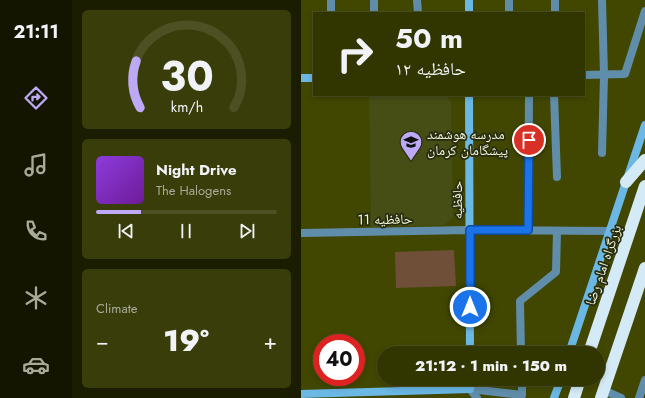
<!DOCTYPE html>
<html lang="en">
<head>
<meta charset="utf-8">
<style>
  body { margin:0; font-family:Jost,"Noto Naskh Arabic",sans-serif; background:#393d0a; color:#f1f3f6; height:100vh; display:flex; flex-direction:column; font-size:15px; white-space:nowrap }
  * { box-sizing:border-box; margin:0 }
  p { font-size:13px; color:#a8ab99 }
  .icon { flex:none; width:22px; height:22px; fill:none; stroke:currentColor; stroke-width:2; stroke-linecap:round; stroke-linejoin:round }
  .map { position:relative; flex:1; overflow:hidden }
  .panel { display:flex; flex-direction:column; gap:10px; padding:10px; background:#1b1d00; width:229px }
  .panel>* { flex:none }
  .guide { position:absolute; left:12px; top:12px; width:272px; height:84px; border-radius:0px; box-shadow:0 2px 6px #0003,0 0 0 1px #4c5022; background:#313500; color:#f1f3f6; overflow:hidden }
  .speed { position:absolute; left:12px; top:334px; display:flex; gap:8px; font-size:20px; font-weight:700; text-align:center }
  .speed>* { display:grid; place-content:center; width:52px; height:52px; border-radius:50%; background:#313500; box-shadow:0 2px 6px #0003,0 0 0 1px #4c5022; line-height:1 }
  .speed .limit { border:6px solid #d22; background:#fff; color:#111 }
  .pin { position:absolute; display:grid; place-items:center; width:34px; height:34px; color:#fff; margin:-17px; border:2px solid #fff; border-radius:50%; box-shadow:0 1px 4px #0007 }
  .me { position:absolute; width:44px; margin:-22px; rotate:0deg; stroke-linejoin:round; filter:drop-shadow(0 0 3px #0008) }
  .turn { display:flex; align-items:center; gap:14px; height:84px; padding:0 16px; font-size:18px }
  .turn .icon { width:52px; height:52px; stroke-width:2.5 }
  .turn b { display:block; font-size:28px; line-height:34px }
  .big { font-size:30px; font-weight:800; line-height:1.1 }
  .panel .tile { flex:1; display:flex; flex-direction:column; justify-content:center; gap:6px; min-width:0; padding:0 14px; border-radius:6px; background:#393d0a }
  .panel .dial { align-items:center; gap:0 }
  .dial svg { height:104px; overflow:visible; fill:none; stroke:#4c5022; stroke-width:7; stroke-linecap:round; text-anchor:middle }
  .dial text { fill:#f1f3f6; stroke:none }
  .song { display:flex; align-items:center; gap:12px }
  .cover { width:48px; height:48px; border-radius:6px; background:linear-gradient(135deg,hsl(270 70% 55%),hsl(280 70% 35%)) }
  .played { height:4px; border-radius:2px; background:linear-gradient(90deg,#bda9f5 25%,#4c5022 25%) }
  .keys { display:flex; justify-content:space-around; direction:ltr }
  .heat { display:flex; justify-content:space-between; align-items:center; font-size:22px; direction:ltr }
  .trip { position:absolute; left:76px; top:346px; width:228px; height:40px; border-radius:20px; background:#313500; box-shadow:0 2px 6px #0003,0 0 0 1px #4c5022; font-weight:800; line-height:40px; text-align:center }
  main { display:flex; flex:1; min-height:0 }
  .dock { display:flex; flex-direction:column; width:72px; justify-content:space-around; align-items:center; background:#141500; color:#a8ab99 }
  .dock .icon { width:28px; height:28px }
  .dock .on { color:#bda9f5 }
  .dock b { font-size:18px; color:#f1f3f6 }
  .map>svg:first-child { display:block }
</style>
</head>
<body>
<main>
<nav class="dock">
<b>21:11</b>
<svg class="icon on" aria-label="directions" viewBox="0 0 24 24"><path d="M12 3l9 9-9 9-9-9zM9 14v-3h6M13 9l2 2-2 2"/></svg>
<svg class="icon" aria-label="music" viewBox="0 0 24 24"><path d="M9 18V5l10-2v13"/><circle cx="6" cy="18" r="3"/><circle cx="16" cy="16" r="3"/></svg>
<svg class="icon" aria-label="phone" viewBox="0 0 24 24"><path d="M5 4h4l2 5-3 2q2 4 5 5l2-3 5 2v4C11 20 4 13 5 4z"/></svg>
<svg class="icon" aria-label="climate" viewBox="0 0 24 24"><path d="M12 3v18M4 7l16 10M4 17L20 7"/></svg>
<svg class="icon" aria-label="car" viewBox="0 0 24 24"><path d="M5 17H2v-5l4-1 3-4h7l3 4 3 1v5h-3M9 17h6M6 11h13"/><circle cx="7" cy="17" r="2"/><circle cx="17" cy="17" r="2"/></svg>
</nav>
<section class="panel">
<div class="tile dial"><svg viewBox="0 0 100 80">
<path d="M14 69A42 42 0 1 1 86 69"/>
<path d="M14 69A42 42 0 0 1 11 33" stroke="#bda9f5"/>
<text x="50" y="56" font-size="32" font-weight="700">30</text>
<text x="50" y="72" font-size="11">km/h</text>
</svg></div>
<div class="tile">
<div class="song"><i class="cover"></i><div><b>Night Drive</b><p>The Halogens</p></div></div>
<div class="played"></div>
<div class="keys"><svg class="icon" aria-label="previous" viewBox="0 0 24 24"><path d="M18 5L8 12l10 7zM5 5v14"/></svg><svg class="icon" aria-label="pause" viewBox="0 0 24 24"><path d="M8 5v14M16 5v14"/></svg><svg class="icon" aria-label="next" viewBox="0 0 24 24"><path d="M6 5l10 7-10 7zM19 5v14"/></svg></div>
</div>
<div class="tile"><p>Climate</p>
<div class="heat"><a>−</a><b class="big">19°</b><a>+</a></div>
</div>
</section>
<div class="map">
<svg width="344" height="398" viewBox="0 0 344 398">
  <rect width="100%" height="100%" fill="#414700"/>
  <path fill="#464d15" d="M68,95h76l6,7 2,115 -8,8 -74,2z"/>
  <path fill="#704f39" d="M153,250l2,36 -60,2 -1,-36z"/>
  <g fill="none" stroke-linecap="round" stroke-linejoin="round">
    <g stroke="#608eaa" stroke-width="8">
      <path d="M73,0v13"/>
      <path d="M116,0l1,13"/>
      <path d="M301,0l2,75 -2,78"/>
      <path d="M30,13v-13"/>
      <path d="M208,13v-13"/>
      <path d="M254,13v-13"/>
      <path d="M283,75l41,-1 20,-63"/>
      <path d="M253,95l3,82"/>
      <path d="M227,230l1,-135"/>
      <path d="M0,233l169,-3 141,1"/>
      <path d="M220,353l-1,-52 36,-29 1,-41"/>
      <path d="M169,389l52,6v-16"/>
      <path d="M169,389l7,9"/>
      <path d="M302,390l18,8"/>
      <path d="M338,398l6,-18"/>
    </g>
    <g stroke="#6bb8e5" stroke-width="8">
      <path d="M168,0v13"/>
      <path d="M0,78h13"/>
      <path d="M168,95l1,258"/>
      <path d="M268,353l76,-228"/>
      <path d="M0,394l169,-5v-10"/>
      <path d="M253,398l7,-19"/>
    </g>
    <g stroke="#d4eaf7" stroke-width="12">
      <path d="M325,182l19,-22"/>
      <path d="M288,353l56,-167"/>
      <path d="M273,398l6,-19"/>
      <path d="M300,398l44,-130"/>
    </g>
  </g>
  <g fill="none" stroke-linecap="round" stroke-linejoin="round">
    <g stroke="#114b97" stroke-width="10">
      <path id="route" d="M169,307v-77h58l1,-90"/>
    </g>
    <use href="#route" stroke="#1a73e8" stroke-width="7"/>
  </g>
  <defs>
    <g id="school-pin" transform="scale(1.15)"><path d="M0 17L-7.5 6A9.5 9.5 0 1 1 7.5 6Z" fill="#bda9f5" stroke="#282c11"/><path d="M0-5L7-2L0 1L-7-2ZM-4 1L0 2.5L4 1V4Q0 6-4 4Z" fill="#111"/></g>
  </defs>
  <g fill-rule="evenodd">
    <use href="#school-pin" x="110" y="142"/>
  </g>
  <g text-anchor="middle" stroke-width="3.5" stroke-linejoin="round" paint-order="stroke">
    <g font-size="14" fill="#f1f7d6" stroke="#282c11" text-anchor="start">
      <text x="126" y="139">مدرسه هوشمند<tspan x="126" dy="16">پیشگامان کرمان</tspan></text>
    </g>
    <g font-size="14" fill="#f1f7d6" stroke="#282c11">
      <text transform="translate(156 200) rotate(-90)" y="5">حافظیه</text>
      <text transform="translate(84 219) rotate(-1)" y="5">حافظیه 11</text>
      <text transform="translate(302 265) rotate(-71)" y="5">بزرگراه امام رضا</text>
    </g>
  </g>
</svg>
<div class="speed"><div class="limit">40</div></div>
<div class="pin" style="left:228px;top:140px;background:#d93025"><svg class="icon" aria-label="arrive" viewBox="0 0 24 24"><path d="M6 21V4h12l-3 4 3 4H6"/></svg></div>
<svg class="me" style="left:169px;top:307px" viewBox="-20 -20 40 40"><circle r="17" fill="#1a73e8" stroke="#fff" stroke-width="3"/><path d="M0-11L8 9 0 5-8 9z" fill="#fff"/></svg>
<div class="trip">21:12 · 1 min · 150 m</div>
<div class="guide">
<div class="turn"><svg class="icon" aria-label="right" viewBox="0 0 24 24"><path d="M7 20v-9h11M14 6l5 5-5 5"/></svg><div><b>50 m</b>حافظیه ۱۲</div></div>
</div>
</div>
</main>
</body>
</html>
